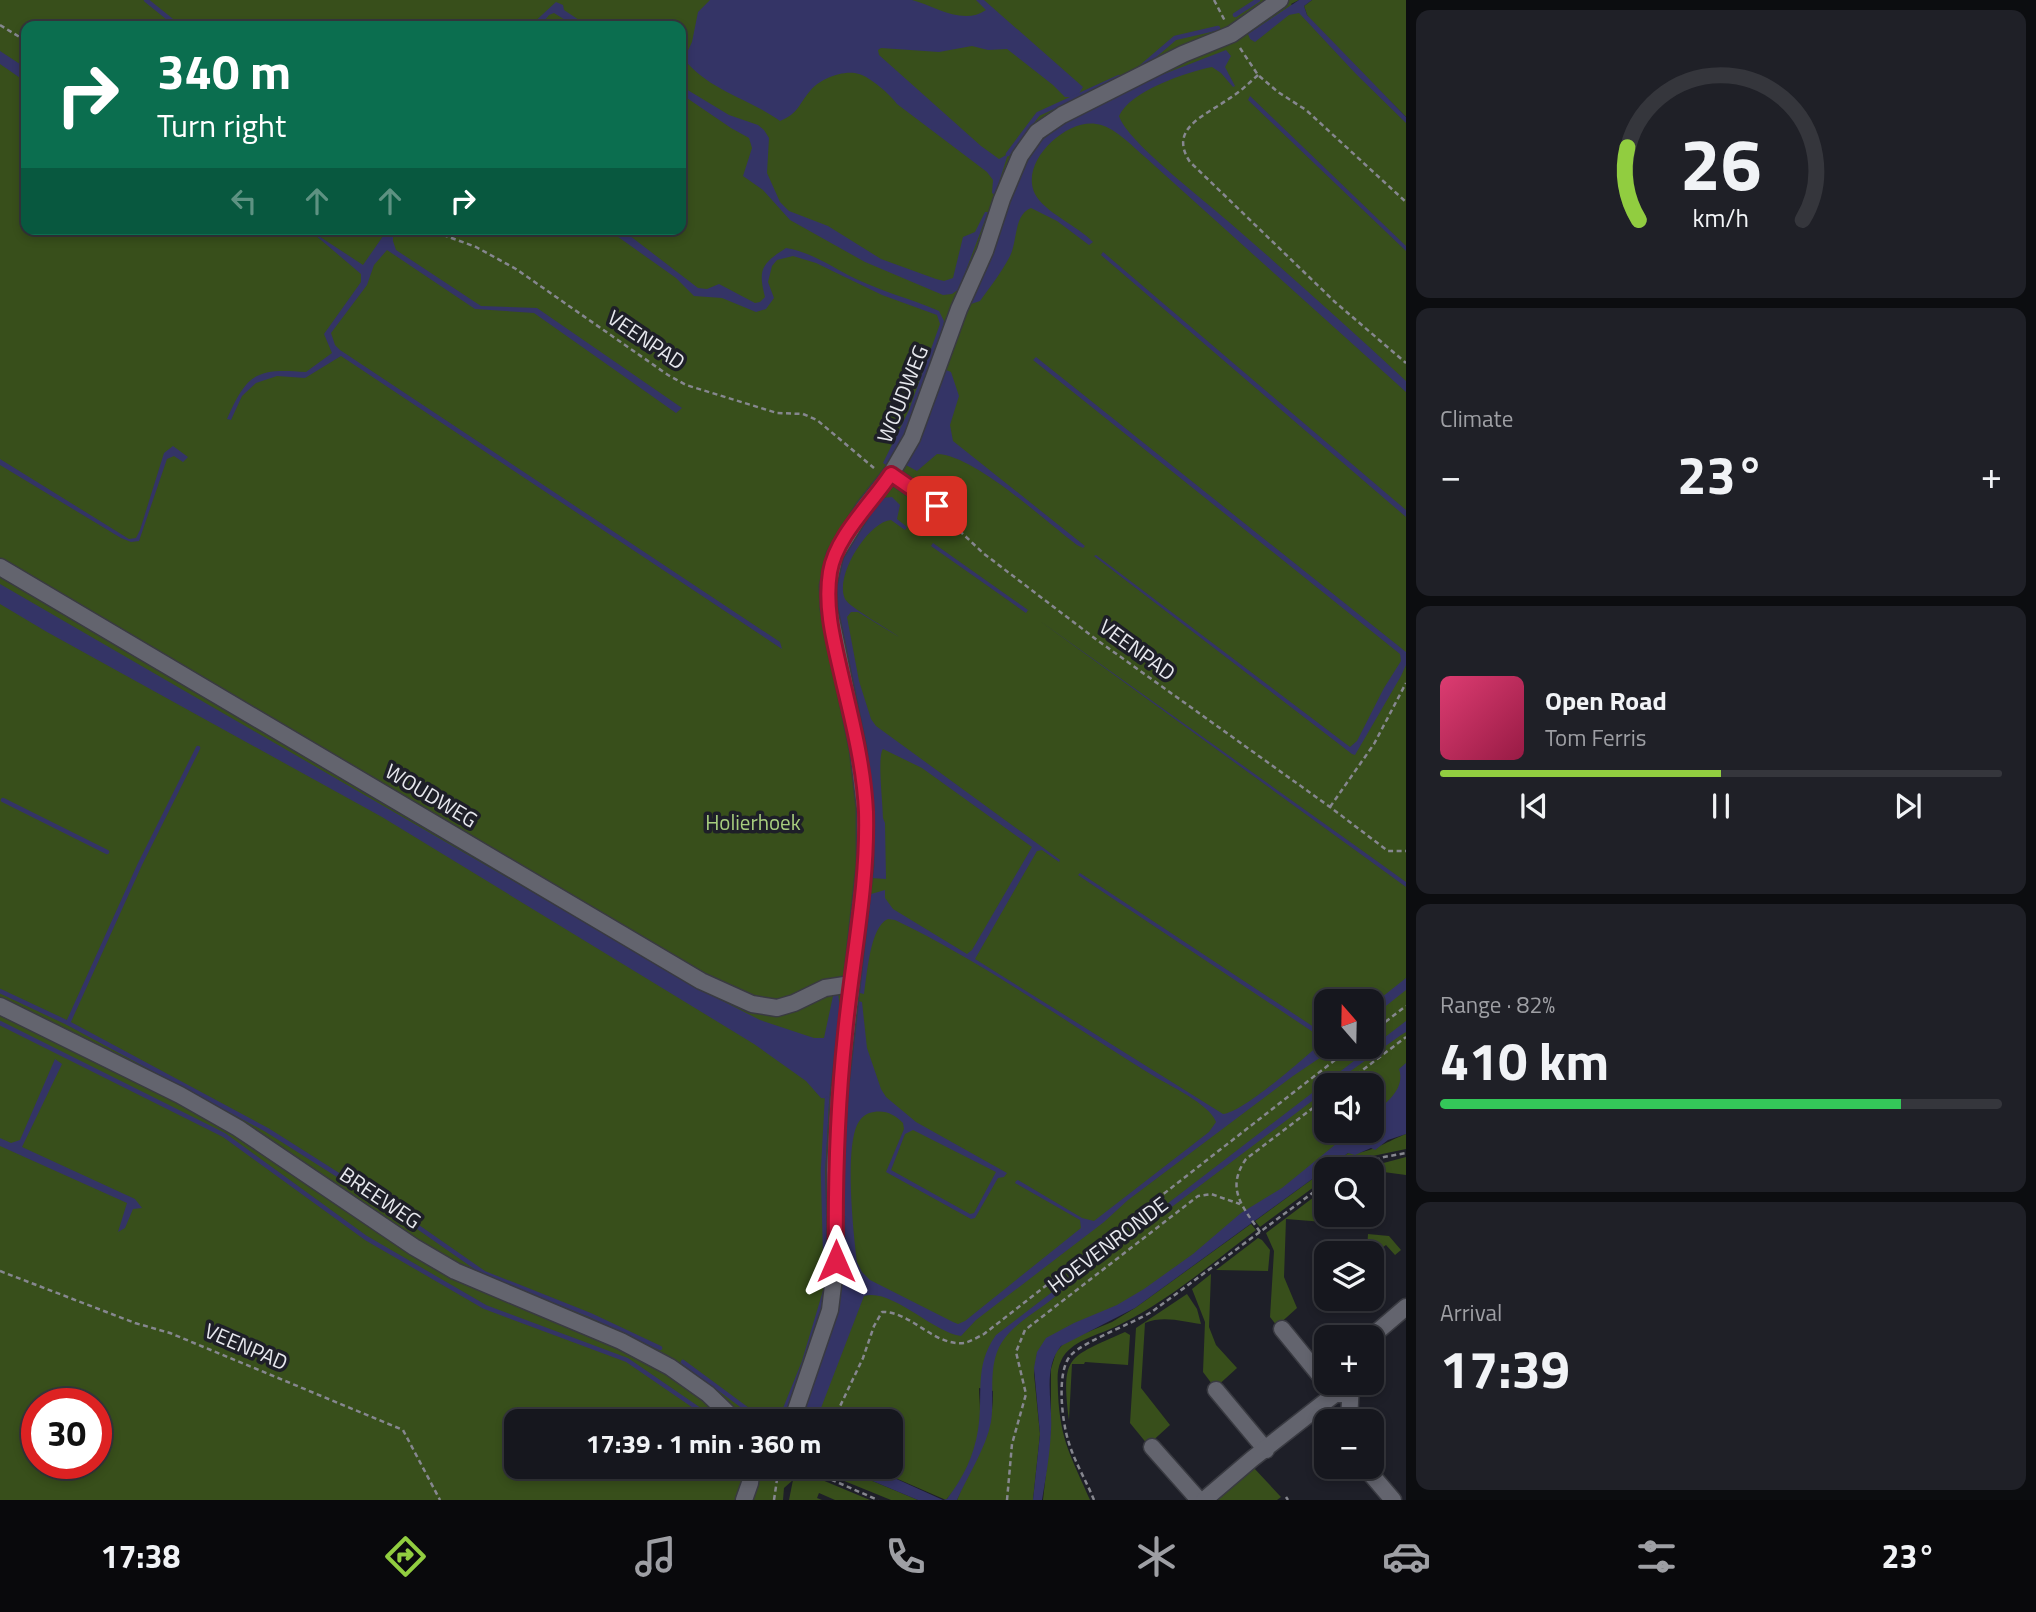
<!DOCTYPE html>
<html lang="en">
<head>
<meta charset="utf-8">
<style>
  body { margin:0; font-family:"Titillium Web",sans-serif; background:#1f2027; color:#f1f3f6; height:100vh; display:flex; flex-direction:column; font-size:26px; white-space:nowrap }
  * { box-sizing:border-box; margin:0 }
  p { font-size:23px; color:#9e9fa4 }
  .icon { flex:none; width:38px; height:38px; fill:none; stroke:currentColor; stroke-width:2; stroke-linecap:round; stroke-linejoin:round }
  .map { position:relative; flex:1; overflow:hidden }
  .drawer { display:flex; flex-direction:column; gap:10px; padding:10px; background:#0c0d10; width:630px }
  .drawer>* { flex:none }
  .top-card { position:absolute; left:21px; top:21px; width:665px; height:214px; border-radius:14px; box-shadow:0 4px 10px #0003,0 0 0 2px #35363c; background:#0b6e4f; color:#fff; overflow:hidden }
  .needle { width:46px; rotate:340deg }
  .controls { position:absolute; left:1314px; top:989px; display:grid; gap:14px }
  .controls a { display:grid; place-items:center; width:70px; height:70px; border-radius:14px; background:#16171e; box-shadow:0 4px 10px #0003,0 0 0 2px #35363c; font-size:35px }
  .speed { position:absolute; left:21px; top:1388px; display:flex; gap:14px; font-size:35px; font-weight:700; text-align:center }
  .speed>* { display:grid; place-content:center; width:91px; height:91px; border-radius:50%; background:#16171e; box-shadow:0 4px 10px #0003,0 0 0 2px #35363c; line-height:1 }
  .speed .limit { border:10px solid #d22; background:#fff; color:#111 }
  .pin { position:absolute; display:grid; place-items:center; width:60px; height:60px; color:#fff; margin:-30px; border-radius:14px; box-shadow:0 4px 10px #0006 }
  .me { position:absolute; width:77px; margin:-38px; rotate:0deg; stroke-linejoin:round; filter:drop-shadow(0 0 5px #0008) }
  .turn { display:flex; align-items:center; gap:24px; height:147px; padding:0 21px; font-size:32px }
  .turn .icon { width:91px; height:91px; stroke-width:2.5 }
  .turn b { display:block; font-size:49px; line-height:60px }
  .lanes { display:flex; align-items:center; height:66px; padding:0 21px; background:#0003; justify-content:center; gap:35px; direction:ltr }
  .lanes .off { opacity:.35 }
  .big { font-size:52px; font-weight:700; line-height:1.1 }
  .drawer .widget { flex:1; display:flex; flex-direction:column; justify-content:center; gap:10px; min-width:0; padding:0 24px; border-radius:14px; background:#1f2027 }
  .drawer .dial { align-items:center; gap:0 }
  .dial svg { height:182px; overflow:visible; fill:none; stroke:#35363c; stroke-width:7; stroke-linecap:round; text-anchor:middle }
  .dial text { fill:#f1f3f6; stroke:none }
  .song { display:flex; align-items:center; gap:21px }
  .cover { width:84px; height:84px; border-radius:10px; background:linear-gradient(135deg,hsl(340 70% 55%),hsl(340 70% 35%)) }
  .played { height:7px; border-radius:4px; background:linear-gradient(90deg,#91cd40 50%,#35363c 50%) }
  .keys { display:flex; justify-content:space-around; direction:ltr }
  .heat { display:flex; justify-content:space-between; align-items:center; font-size:38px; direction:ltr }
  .charge { height:10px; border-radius:5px; background:linear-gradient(90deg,#34c759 82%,#35363c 0) }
  .trip { position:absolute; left:504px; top:1409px; width:399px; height:70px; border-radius:14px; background:#16171e; box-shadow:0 4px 10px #0003,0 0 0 2px #35363c; font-weight:700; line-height:70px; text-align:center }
  .tabs { display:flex; height:112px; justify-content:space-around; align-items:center; background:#09090c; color:#9e9fa4 }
  .tabs .icon { width:49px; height:49px }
  .tabs .active { color:#91cd40 }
  .tabs b { font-size:32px; color:#f1f3f6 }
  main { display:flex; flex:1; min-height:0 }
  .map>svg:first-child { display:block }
</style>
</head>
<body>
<main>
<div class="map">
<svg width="1406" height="1500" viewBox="0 0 1406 1500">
  <rect width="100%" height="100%" fill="#1e1f28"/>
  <g fill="#384f1b" fill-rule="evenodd">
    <path d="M0,0h1299l-8,4 115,116v1008l-56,18 -221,158 -92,50 -3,20 6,60 -7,66h-76c15,-37 37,-67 36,-109l-14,-3c0,8 1,15 1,23 1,31 -13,66 -34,89l-76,-33 21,-1v-45h-375v45l292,1 -5,5 67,28h-35l-16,-7 -2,5 5,2h-33l4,-20 -9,8 -1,12h-783zM26,26h655v203h-655zM1326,1001h46v45h-46zM1326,1085h46v45h-46zM37,1404h59v59h-59z"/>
    <path d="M1312,0h94v117l-91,-91 -8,-11 -3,-9z"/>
    <path d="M1406,1134v15l-38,8 -25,12h-16l21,-16c17,3 42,-13 58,-19z"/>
    <path d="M1406,1157v18l-45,-6z"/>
    <path d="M1326,1169v9l-66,49 -5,-6z"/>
    <path d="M1326,1188v26l16,1 -6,8 -50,-4 -2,58 13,31 -20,18 -7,-9 4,-66 -8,-18z"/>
    <path d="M1251,1224l5,6c-44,33 -88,71 -137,95 -19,10 -49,15 -58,36 -5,10 -3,22 -3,32 2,48 14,65 32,107h-47l8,-73v-58l5,-17 10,-11 46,-19 23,-14z"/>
    <path d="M1368,1234l21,2 12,14 -6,5 -9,-10 -14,10 -5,-5z"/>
    <path d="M1258,1238l4,2 8,10 -2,21 -52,-1z"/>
    <path d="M1211,1274l-2,53 7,18 21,23 -22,20 -12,-16 2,-50 -13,-33z"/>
    <path d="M1187,1294l10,15 4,15c-16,-2 -38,-9 -56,-1l-4,65 29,37 -22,20 -18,-22 6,-95z"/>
    <path d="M1125,1332l5,3 -2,30 -43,-3 -1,2h-12l-3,56c-8,-66 -1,-62 56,-88z"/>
    <path d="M810,1467h29l79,33h-27z"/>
    <path d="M1253,1467l28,30 -4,3h-64z"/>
  </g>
  <g fill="#343466" fill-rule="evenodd">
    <path d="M710,0h202c23,6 51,26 74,10l-10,-10h8l99,87 -6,10h-12l-12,-12 -46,-36 -19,1 -16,-4 -33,6 -58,-4 -3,2 1,5 102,91 18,13 9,-5 -13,41 -3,-2 1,-13 -6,-8 -90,-68c-6,-9 -27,-27 -38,-30 -15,-5 -40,5 -49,17 -12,14 -11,22 -30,30 -30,-22 -72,-31 -96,-62l8,-17 6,-30z"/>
    <path d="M1299,0h13l-8,6 3,9 99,102v6l-50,-49 -57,-61 -10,2 -34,27 -5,-3 -2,-5z"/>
    <path d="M556,2l7,3 1,5 24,16h-13l-21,-13 -5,2 -9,11h-10z"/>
    <path d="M1226,50l5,6 -6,11 10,19 -2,1 -12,-14 -9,-6c-25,5 -82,24 -93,49 8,26 87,85 111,107 60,52 118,104 176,158v11l-261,-235c-13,-11 -31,-31 -49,-33 -30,-5 -77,38 -61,70 9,18 43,32 58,48l-4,3 -32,-24 -26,-13c-18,7 -13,35 -22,50 -8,15 -19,29 -29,43l-9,3 24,-56 13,-50 12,-29 18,-26 27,-20 86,-44z"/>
    <path d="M0,51l26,17v14l-26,-18z"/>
    <path d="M681,86l48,29 29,10 6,5 5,8 -2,35 13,29 9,9 39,15 53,33 55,20 8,2 9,-3 10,-41 12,-5 10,-20h3l-29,77 -7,5 -9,1 -78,-33 -75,-42 -27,-30 -20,-14 9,-28 -3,-10 -18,-10 -50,-34z"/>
    <path d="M1250,96l156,150v5l-158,-151z"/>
    <path d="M308,229l55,36 25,-36h5v12l3,9 85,56 56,2 145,100 -6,5 -142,-100 -59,-4 -88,-59 -13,15 -7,20 -36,48 4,12 5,5 440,292 2,7 -441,-293 -36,22 -28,-2 -21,7 -14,13 -11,24 -4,-1c20,-46 30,-51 79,-47l26,-19 -8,-19 37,-52v-8z"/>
    <path d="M607,229h14l77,59 9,1 12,-5 36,19 5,-1 5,-5c-7,-27 -4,-33 21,-49 26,4 47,20 70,31 27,13 56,20 83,32l5,10 -2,9c-15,46 -28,95 -56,135l-3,-2 26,-53 31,-86 -3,-9 -55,-20 -66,-32 -23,-7 -16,4 -5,6 -4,16 6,16 -8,11 -10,3 -34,-14 -28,-2 -18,-18z"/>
    <path d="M1103,252l303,258v7l-305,-262z"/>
    <path d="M1036,357l370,295v13l-5,11 -46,79 -3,-1 -258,-198 2,-1 254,192 7,-6 27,-53 17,-27 -1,-7 -367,-294z"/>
    <path d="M946,370l5,2 8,24 -9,29 3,16 132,105 -2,2 -6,-3c-31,-23 -102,-90 -140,-91l-20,17 -11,-6 36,-93z"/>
    <path d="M173,446l15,11 -5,5 -9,-6 -7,3 -28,82 -8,1 -10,-4 -121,-73v-6l129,80 7,-1 4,-8 24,-77z"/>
    <path d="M892,497l8,8 -3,14 10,8 -2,3 -14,-10c-23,2 -57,56 -46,79 5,9 44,30 54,38l-41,-25h-7l-4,5 12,64 12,38 5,7 184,134 -1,2 -17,-12 -5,1 -62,108 248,155c19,-1 79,-54 96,-69l2,-3 -5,-8 -216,-144 -22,-15 2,-2 246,162v11l10,1 -43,29 -165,124 -24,22 -128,98 -15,16c-29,-4 -69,-48 -97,-40l-48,125h-16l32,-92 6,-27 1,-145 16,-154 3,-2 4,1 5,46 14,41 5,8 30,25 91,51 -3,4 -6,1 -23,40 -4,1 -85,-47 18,-43 -1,-6c-8,-8 -17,-13 -29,-11 -8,1 -13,5 -17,13 -12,27 -4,105 0,137l5,10 8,8 83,42 5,2 7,-3 116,-93 -1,-8 -65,-37 1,-2 2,-1 64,38 12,3 115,-89 7,-10c-6,-18 -48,-37 -64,-47 -85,-52 -167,-112 -257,-155l-7,-1c-18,7 -21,56 -24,75l-4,-1 -2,-6 13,-93 14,-4v8l8,11 74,45 5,-4 60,-103 -110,-79 -39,-19c-6,8 0,54 0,69l2,5 1,56 -15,-1 3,-76 -2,-1 -34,-175 -2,-37 1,-14 11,-29 34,-48zM913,1130l83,42 -22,41 -4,1 -79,-44 14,-36z"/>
    <path d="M933,543l95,67 -2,3 -95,-67z"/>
    <path d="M0,584l703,407 57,29 54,18h10l9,-42 5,-3 2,15 -10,91 -9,-1 -15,-17 -52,-37 -372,-227 -335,-185 -47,-28z"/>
    <path d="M1040,621l320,228 46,33v5z"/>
    <path d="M1406,978v12l-34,27v-12z"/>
    <path d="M1406,1021v11l-5,3 -70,50h-5l-2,7 -262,198c-18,19 -46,30 -60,52 -15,23 -7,55 -11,80 -5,26 -23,53 -34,78h-39l-79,-33h31l73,33 4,-1c16,-21 27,-43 31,-69 6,-34 -5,-63 18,-95z"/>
    <path d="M55,1059l7,5 -40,83 113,52 7,9 -9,1 -8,19 -7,4 9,-29 -127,-57v-8l11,5 9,-3z"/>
    <path d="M1406,1063v71l-18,6 -13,10 -4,-2 -16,7 -7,-2 -213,155 -74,38c-19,23 -8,56 -10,84 -1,23 -5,47 -9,70h-9l7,-66 -6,-66 3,-16 9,-14 28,-15 43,-18 27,-16 49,-35 48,-41 41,-25 70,-57 20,-1v-15c13,-11 34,-26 27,-46z"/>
  </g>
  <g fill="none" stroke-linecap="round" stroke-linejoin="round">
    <g stroke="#343466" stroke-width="4.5">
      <path d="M146,0l26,21"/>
      <path d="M1235,15l23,-15"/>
      <path d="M1140,68l35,-30 43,-10"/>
      <path d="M1008,154l30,-40 81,-37"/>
      <path d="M3,800l104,52"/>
      <path d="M0,991l68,32 199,107 128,81 89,62 106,42 70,33"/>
      <path d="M0,1023l224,112 142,103 119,69 142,53 89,61"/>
      <path d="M68,1023l72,-159 58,-116"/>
      <path d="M826,1283l-3,-112 4,-72"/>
      <path d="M683,1362l80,59"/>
      <path d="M777,1421l4,-2 23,-57 21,-70"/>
    </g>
    <g stroke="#393a41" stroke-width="19">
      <g id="minor">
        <path d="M891,474l46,32"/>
        <path d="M0,567l701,414 51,23 25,4 17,-5 31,-15 26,-4"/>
        <path d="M0,1006l180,89 58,33 176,119 41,24 166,70 49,26 38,27 28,27"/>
        <path d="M1282,1329l53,65"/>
        <path d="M1371,1337l35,-30"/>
        <path d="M1216,1390l50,60"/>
        <path d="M792,1421l38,-111 6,-49 -1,-91 4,-75 26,-230v-57l-7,-59 -29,-140 -1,-23 7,-31 29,-47 27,-34 21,-36 47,-129 26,-58 17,-52 18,-43 17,-24 25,-17 121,-61 49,-20 48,-34"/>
        <path d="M1349,1421l2,-39"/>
        <path d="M1152,1447l47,53"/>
        <path d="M1364,1466l29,34"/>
        <path d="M744,1500l6,-17 2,-17"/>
        <path d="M1204,1500l48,-41 83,-65h15"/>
      </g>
    </g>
    <g stroke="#86878f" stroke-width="2.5" stroke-dasharray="5 3.5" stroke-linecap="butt">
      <path d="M1214,0l11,21"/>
      <path d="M0,25l26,16"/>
      <path d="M1240,48l18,27 20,17 28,18 100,92"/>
      <path d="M1258,75c-10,9 -19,18 -31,25 -23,16 -59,29 -37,62l145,140 71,61"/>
      <path d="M427,229l49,18 40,22 152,106 18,10 91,28 26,1 14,6 57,48"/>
      <path d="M947,519l36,34 114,87 233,167 58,44h18"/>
      <path d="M1330,807l44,-63 32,-61"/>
      <path d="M1372,1032l34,-26"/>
      <path d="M1343,1085l63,-48"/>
      <path d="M1351,1169l33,-12 22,-4"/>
      <path d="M1260,1232c-17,-25 -35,-43 -14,-73l80,-61"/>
      <path d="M0,1271l135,52 35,10 233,97 37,70"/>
      <path d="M833,1421l30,-63 11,-32 8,-14c29,-1 51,34 82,31 6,-1 14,-6 20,-9l369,-288"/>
      <path d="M800,1466l78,34"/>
      <path d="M1286,1497l2,3"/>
      <path d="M774,1500l5,-34"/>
      <path d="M1007,1500l5,-56 14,-50 -10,-42 9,-22 173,-134 13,-2 29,10"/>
      <path d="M1094,1500c-8,-20 -20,-39 -26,-60 -6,-20 -12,-69 3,-85 15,-15 61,-31 82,-44l173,-128"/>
    </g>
    <use href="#minor" stroke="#63646e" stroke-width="16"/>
  </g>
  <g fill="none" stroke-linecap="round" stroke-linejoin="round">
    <g stroke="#92132f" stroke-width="18">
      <path id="route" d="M836,1261c-1,-76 1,-151 9,-227 7,-74 23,-147 21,-222 -2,-44 -13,-88 -23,-130 -8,-36 -19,-73 -13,-110 6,-36 42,-69 61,-98l46,32"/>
    </g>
    <use href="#route" stroke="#e11d48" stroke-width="12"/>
  </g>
  <g text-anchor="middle" stroke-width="7" stroke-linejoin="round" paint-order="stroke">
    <g font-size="21" fill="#e7e8ee" stroke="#1e1f28">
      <text transform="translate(646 340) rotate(34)" y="7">VEENPAD</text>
      <text transform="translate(903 394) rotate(-68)" y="7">WOUDWEG</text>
      <text transform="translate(1137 650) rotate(36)" y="7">VEENPAD</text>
      <text transform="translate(431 796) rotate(31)" y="7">WOUDWEG</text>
      <text transform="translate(380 1198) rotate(34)" y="7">BREEWEG</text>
      <text transform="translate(1108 1245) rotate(-37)" y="7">HOEVENRONDE</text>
      <text transform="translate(246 1347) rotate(23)" y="7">VEENPAD</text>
    </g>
    <g font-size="21" fill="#a7ce7e" stroke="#1e1f28">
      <text x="753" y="830">Holierhoek</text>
    </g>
  </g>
</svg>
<div class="controls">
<a><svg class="needle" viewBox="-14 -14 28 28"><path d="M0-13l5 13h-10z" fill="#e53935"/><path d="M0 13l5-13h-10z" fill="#9e9fa4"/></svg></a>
<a><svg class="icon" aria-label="sound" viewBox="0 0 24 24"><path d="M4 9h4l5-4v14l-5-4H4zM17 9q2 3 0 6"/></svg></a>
<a><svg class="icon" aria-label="search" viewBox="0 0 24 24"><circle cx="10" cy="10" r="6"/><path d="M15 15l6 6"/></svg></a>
<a><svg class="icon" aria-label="layers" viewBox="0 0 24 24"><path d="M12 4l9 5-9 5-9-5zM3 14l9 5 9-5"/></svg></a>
<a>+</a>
<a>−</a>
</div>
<div class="speed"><div class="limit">30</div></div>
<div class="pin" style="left:937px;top:506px;background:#d93025"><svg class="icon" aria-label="arrive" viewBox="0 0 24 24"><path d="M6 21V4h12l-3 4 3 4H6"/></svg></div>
<svg class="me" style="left:836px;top:1261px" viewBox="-20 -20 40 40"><path d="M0-17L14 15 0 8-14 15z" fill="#e11d48" stroke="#fff" stroke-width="4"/></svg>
<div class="trip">17:39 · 1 min · 360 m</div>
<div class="top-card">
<div class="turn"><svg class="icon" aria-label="right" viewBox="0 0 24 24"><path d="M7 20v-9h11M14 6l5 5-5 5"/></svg><div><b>340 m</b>Turn right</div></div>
<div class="lanes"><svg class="icon off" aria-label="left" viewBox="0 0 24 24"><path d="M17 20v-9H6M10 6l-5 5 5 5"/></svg><svg class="icon off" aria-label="ahead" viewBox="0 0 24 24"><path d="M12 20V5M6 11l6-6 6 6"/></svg><svg class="icon off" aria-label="ahead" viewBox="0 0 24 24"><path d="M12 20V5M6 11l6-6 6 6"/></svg><svg class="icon" aria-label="right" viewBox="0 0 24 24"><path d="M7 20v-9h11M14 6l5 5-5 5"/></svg></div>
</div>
</div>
<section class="drawer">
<div class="widget dial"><svg viewBox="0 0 100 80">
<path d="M14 69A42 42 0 1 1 86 69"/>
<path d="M14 69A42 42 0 0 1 9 37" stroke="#91cd40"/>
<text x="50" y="56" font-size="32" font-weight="700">26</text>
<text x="50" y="72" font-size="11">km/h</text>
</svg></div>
<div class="widget"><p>Climate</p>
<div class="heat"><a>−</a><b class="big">23°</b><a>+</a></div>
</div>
<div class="widget">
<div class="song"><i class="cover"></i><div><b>Open Road</b><p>Tom Ferris</p></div></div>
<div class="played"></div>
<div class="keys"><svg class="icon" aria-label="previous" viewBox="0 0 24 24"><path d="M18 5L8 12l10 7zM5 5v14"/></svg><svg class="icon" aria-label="pause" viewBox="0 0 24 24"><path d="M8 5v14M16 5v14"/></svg><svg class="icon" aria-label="next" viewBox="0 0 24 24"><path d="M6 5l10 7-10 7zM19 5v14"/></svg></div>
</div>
<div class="widget"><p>Range · 82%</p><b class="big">410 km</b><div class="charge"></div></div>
<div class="widget"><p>Arrival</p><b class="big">17:39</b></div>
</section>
</main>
<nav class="tabs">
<b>17:38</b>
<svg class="icon active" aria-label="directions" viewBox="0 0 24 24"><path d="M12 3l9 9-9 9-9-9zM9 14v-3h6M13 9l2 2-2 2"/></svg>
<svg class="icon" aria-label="music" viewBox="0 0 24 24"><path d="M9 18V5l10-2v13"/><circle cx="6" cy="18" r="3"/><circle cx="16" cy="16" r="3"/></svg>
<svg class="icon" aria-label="phone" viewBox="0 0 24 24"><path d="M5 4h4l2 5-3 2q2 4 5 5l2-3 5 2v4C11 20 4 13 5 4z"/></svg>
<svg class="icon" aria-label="climate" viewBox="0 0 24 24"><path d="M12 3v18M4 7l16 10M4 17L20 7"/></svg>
<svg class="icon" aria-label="car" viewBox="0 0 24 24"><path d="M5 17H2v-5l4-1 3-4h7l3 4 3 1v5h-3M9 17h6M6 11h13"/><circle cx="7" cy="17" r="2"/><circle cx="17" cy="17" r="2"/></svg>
<svg class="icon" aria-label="filters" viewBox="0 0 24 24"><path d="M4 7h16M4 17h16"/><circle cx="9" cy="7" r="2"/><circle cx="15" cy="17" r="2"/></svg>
<b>23°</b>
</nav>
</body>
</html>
